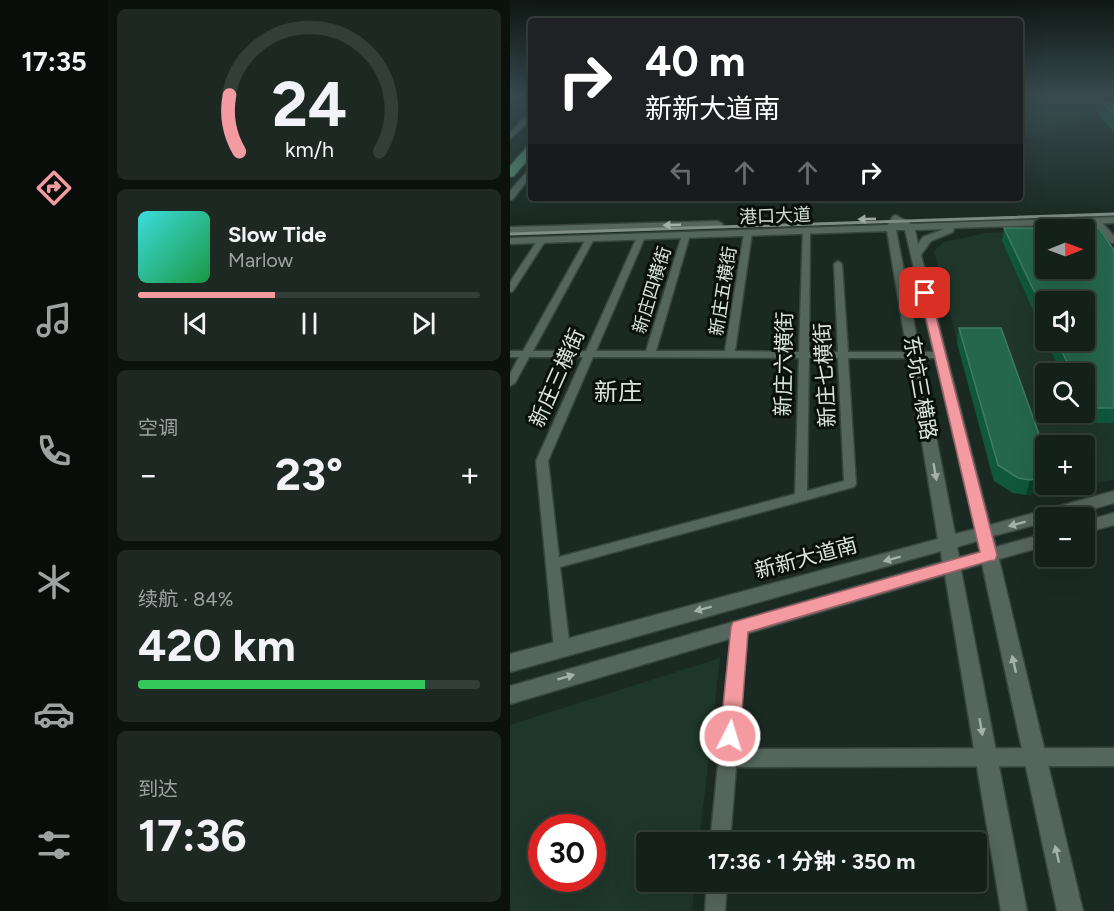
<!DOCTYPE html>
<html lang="zh">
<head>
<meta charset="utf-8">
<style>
  body { margin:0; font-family:Figtree,"Noto Sans SC",sans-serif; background:#1d2823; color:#f1f3f6; height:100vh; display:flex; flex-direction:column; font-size:22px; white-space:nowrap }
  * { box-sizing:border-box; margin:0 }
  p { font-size:20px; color:#9da3a2 }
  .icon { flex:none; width:33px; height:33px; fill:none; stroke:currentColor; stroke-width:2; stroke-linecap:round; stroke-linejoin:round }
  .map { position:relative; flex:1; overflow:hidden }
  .side { display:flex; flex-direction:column; gap:9px; padding:9px; background:#0b120e; width:402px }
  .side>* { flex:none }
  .hud { position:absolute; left:18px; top:18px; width:495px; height:183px; border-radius:6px; box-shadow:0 6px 24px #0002,0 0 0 2px #333e39; background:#202124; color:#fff; overflow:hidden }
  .needle { width:39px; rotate:89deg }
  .tools { position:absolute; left:525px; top:219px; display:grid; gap:12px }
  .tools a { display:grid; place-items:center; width:60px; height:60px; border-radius:6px; background:#14201a; box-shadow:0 6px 24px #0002,0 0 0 2px #333e39; font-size:30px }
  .speed { position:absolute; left:18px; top:814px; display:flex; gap:12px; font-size:30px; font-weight:700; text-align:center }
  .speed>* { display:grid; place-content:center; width:78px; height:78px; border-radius:50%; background:#14201a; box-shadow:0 6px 24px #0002,0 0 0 2px #333e39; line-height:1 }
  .speed .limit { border:9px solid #d22; background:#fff; color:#111 }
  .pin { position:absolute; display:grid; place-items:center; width:51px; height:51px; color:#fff; margin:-26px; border-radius:12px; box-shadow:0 3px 9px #0006 }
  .me { position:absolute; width:66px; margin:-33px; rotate:5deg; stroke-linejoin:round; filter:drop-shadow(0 0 4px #0008) }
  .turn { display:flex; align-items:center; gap:21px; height:126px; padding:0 18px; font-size:27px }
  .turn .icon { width:78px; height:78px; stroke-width:2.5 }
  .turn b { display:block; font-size:42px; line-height:51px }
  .lanes { display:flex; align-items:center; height:57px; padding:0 18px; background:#0003; justify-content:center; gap:30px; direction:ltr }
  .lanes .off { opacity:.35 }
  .big { font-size:45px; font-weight:700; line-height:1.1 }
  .side .tile { flex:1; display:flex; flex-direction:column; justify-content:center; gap:9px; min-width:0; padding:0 21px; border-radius:9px; background:#1d2823 }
  .side .dial { align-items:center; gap:0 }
  .dial svg { height:156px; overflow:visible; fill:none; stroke:#333e39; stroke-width:7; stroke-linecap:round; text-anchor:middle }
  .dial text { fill:#f1f3f6; stroke:none }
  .song { display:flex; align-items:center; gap:18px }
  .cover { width:72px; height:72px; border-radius:9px; background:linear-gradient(135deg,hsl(180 70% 55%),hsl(140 70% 35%)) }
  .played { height:6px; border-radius:3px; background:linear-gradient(90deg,#f49aa1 40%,#333e39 40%) }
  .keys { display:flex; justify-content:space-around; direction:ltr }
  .heat { display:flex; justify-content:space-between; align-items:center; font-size:33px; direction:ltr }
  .charge { height:9px; border-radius:4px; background:linear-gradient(90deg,#34c759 84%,#333e39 0) }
  .trip { position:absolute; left:126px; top:832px; width:351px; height:60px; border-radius:6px; background:#14201a; box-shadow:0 6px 24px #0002,0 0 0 2px #333e39; font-weight:700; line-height:60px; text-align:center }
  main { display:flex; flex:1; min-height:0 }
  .tabs { display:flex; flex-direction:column; width:108px; justify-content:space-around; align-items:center; background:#080d0a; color:#9da3a2 }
  .tabs .icon { width:42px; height:42px }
  .tabs .selected { color:#f49aa1 }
  .tabs b { font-size:27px; color:#f1f3f6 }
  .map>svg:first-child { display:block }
</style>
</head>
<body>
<main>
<nav class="tabs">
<b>17:35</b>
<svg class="icon selected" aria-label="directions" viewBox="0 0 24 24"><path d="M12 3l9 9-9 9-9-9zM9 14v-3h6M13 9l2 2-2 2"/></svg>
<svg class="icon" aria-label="music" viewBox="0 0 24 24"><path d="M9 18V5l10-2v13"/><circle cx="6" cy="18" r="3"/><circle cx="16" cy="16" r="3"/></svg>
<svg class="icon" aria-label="phone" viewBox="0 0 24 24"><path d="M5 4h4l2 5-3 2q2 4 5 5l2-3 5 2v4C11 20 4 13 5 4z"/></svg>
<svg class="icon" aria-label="climate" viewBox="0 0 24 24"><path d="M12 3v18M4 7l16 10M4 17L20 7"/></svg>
<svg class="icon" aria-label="car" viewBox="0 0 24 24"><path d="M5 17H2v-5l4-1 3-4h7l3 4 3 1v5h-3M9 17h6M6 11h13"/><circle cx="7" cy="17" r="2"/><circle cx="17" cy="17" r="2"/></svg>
<svg class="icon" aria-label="filters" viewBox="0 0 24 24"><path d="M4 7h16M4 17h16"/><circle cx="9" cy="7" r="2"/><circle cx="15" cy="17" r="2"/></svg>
</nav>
<section class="side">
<div class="tile dial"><svg viewBox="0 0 100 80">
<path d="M14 69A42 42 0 1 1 86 69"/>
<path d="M14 69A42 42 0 0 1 9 40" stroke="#f49aa1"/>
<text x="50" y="56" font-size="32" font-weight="700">24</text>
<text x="50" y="72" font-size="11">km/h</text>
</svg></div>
<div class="tile">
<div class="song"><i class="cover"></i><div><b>Slow Tide</b><p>Marlow</p></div></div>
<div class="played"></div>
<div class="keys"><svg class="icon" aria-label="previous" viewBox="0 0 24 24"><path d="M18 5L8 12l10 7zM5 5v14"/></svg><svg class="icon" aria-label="pause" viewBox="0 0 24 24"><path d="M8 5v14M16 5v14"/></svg><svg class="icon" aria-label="next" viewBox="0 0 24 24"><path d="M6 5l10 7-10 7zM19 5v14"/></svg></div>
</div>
<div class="tile"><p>空调</p>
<div class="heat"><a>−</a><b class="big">23°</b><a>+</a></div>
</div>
<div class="tile"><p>续航 · 84%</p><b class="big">420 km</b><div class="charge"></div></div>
<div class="tile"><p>到达</p><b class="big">17:36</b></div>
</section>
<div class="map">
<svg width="604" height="911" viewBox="0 0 604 911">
  <rect width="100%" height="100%" fill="#1a2a22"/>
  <g fill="#1f362b" fill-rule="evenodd">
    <path d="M510,95h94v12l-4,6 -22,3 -68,26z"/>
    <path d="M306,198h78l1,6h-69z"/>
    <path d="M584,228l20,23v229l-88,15 -13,-2 -19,-12 -3,-8 -57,-222 10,-9 42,-9 59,-3 1,38h38v-38zM536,302h38v38h-38zM536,374h38v38h-38zM536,446h38v38h-38z"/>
    <path d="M210,658l-21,185h-53v39h49l-3,29h-182v-186zM32,828h50v51h-50z"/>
  </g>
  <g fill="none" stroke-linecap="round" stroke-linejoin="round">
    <g stroke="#37453e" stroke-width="3">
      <g id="minor">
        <path d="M582,218h6l16,18v7h-3l-19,-21z"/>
        <path d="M293,229l7,2 -1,121h29l-4,-88 4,-3 4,3 6,88h93l5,3 -5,3h-93l8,126 -2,3 -294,80 10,82 -2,5 -6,2 -6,-2 -2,-5 -18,-188 47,-104h-54l-14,26 -5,3v-12l9,-17h-9v-6h13l63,-112 4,-2 4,2 -61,112h53l51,-114 4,-2 4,2 -49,114h50l36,-116 4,-2 4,2 -34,116h69l19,-118 4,-2 4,2 -17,118 64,1zM83,357l206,1 -4,136 -236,63 -11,-96zM299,358h29l6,123 -37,10z"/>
        <path d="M29,238l7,2 -33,51 -3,1v-10z"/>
        <path d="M230,621l5,1 3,5 -11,122 377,-1v18l-378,1 -6,76h-20l22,-216 3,-5z"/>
        <path d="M197,882h20l-2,29h-20z"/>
      </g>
    </g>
    <g stroke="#37453e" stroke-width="3">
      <g id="tertiary">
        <path d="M18,114h3v6l-21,19v-6z"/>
        <path d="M21,167v9l-18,23 -3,1v-9z"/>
        <path d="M386,215l15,9 203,-7v6l-160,5 -1,4 -22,9 -10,14 69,270 124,-34v12l-53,15h-15v4l-53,14 3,11 50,-14v13l-47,13 84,352h-26l-75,-347 -21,6 66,341h-26l-56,-336 -435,129v-18l432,-124 -1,-11 -431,121v-18l428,-115 -51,-308 -377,13v-6l378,-13 5,-9zM434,229l-21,8 -5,7 -3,-14zM386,230h9l70,299 -20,5zM467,541l3,11 -21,5 -2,-10z"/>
        <path d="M208,221l5,3 -2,2 -211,7v-6z"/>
        <path d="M604,513v12l-30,8v-12z"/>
      </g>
    </g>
    <g stroke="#37453e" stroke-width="3">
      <path id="trunk" d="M21,146v10l-17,20 -4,1v-11l17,-19z"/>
    </g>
    <use href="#minor" fill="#55665d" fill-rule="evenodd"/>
    <use href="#tertiary" fill="#55665d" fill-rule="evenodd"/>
    <use href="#trunk" fill="#529172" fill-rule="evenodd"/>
    <path stroke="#808e87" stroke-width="3" d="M0,234l604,-20"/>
  </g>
  <g fill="#0f573d">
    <path d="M593,103h11v29l-15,-16z"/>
    <path d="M494,228l110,22v173h-31l-5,-11h6v-38h-23l-15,-34h38l-38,-38v37l-44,-98z"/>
    <path d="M449,328l87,156h28l-2,4 -46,7 -13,-2 -19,-12 -37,-138z"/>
  </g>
  <path fill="#0a3e2b" d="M536,477v7h28l-2,4 -46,7 4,-15z"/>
  <g fill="#25664e" stroke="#417a65" stroke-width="1.5" fill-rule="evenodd">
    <path d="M593,103h11v11z"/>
    <path d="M494,228h95l15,22v158h-26l-4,-8v-26h-12l-15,-34h27v-38h-38v14zM536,230h38v38h-38z"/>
    <path d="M449,328h42l43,120h2v29l-16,3 -12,-2 -20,-13z"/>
  </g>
  <defs><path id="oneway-solid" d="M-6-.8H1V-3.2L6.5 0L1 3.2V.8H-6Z" transform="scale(1.5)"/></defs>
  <g fill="#a4b2aa">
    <use href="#oneway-solid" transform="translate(357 219) rotate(178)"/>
    <use href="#oneway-solid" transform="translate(162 225) rotate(178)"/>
    <use href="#oneway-solid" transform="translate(425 472) rotate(80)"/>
    <use href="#oneway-solid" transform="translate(507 524) rotate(165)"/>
    <use href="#oneway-solid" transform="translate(382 559) rotate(165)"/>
    <use href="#oneway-solid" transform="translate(193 609) rotate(165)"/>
    <use href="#oneway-solid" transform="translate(504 664) rotate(-103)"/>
    <use href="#oneway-solid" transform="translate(56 677) rotate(-16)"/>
    <use href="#oneway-solid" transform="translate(471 727) rotate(80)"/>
    <use href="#oneway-solid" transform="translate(547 854) rotate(-103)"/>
  </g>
  <linearGradient id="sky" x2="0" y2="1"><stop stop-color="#0e1713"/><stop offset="0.43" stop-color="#384a4f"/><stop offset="1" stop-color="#384a4f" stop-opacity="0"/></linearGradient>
  <rect width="604" height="222" fill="url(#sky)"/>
  <path fill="#f49aa1" stroke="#9f6469" stroke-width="1.5" d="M415,290l5,3 67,262 -2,5 -6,1 -241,71 -8,104 -3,7 -7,2 -7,-2 -3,-7 11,-109 2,-5 247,-70 -60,-259z"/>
  <g text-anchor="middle" stroke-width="6" stroke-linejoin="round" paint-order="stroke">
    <g font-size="18" fill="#d9e4de" stroke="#0a110d">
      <text transform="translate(265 216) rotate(-2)" y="6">港口大道</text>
      <text transform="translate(142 290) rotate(-73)" y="6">新庄四横街</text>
      <text transform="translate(213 291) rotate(-81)" y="6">新庄五横街</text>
    </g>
    <g font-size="21" fill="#d9e4de" stroke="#0a110d">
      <text transform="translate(274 364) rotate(-89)" y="7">新庄六横街</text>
      <text transform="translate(315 375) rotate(-93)" y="7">新庄七横街</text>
      <text transform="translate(47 378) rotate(-66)" y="7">新庄三横街</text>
      <text transform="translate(410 388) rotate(80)" y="7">东坑三横路</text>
      <text transform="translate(296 558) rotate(-15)" y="7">新新大道南</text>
    </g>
    <g font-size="24" fill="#d9e4de" stroke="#0a110d">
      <text x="108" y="400">新庄</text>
    </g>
  </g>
</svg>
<div class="tools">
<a><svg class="needle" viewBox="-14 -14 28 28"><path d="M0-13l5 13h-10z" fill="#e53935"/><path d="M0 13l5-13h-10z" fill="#9da3a2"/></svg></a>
<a><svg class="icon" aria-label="sound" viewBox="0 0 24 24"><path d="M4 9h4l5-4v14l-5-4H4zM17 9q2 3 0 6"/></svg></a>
<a><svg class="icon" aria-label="search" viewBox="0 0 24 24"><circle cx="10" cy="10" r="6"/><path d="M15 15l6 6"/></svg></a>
<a>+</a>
<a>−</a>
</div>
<div class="speed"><div class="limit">30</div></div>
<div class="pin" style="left:415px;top:293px;background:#d93025"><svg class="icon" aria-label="arrive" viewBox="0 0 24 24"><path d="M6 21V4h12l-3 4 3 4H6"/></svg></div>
<svg class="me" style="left:220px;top:736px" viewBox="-20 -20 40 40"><circle r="17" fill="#f49aa1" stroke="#fff" stroke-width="3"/><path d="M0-11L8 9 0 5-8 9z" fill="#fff"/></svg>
<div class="trip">17:36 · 1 分钟 · 350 m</div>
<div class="hud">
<div class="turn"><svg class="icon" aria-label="right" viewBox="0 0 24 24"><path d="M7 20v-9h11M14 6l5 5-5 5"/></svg><div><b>40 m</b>新新大道南</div></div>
<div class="lanes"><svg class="icon off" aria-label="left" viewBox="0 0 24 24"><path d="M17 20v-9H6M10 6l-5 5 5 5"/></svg><svg class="icon off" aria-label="ahead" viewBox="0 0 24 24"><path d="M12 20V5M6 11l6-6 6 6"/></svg><svg class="icon off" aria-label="ahead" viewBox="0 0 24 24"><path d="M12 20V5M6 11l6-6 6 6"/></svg><svg class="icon" aria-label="right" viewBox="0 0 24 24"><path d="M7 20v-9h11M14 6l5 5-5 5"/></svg></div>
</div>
</div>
</main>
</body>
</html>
